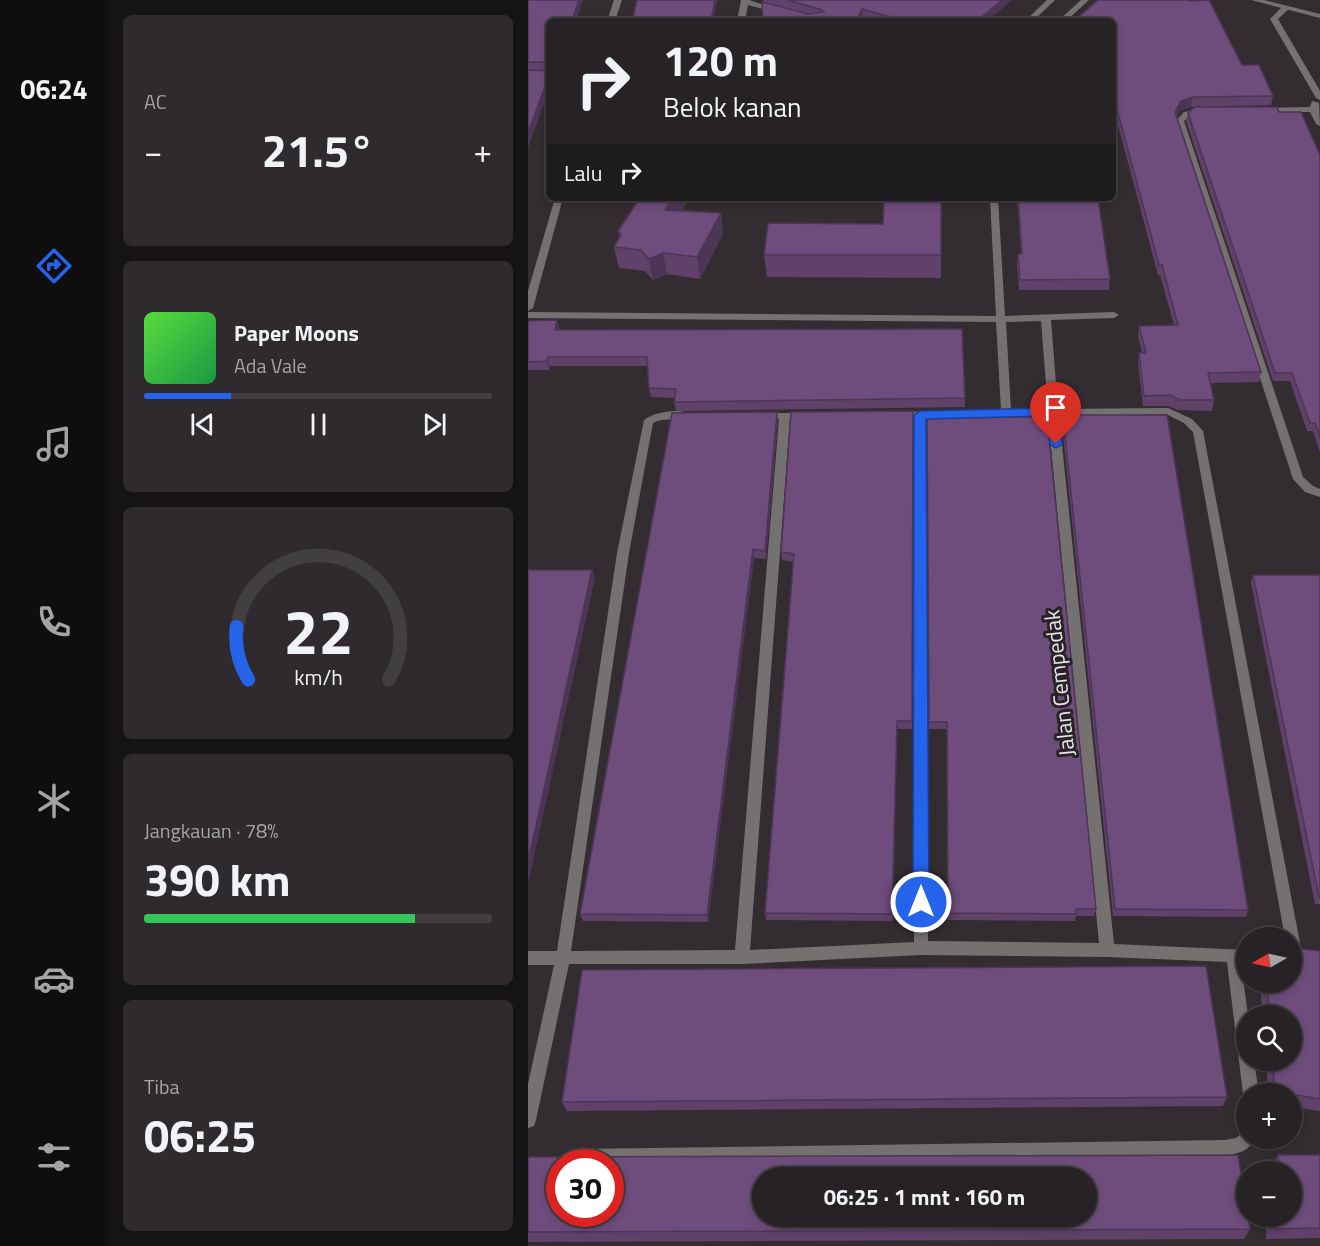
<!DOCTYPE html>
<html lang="id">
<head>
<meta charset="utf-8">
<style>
  body { margin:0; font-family:"Titillium Web",sans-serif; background:#2e2a2e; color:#f1f3f6; height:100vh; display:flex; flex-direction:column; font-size:22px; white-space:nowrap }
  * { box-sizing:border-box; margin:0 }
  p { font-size:20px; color:#a4a4a7 }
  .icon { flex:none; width:33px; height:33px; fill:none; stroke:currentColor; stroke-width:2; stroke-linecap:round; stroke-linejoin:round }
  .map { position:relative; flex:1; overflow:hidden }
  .panel { display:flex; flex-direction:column; gap:15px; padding:15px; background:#151315; width:420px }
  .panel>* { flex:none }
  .top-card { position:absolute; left:18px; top:18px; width:570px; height:183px; border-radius:9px; box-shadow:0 3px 9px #0003,0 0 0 2px #423f43; background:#262226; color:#f1f3f6; overflow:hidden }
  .needle { width:39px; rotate:261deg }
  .buttons { position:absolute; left:708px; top:927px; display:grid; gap:12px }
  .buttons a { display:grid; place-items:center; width:66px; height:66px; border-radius:50%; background:#262226; box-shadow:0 3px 9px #0003,0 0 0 2px #423f43; font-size:30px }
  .speed { position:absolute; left:18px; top:1149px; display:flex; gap:12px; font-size:30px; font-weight:700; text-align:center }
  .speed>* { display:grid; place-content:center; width:78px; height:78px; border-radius:50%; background:#262226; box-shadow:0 3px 9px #0003,0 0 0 2px #423f43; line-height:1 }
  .speed .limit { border:9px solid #d22; background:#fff; color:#111 }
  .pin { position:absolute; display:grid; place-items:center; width:51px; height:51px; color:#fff; margin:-62px -26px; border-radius:50% 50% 50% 0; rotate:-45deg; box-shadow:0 0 6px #0007 }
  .pin .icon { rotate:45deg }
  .me { position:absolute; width:66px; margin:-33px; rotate:0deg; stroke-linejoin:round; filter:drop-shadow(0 0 4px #0008) }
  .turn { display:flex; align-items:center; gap:21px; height:126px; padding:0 18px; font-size:27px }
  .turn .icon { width:78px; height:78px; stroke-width:2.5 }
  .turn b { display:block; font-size:42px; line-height:51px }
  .then { display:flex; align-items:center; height:57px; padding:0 18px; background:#0003; gap:12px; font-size:22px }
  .big { font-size:45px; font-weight:700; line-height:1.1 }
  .panel .card { flex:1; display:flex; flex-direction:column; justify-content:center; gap:9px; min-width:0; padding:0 21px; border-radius:9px; background:#2e2a2e }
  .panel .dial { align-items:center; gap:0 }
  .dial svg { height:156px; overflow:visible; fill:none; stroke:#423f43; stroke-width:7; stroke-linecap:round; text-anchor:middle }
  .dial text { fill:#f1f3f6; stroke:none }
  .song { display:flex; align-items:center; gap:18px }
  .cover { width:72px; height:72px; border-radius:9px; background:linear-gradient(135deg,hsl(110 70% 55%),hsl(140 70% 35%)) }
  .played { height:6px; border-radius:3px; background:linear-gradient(90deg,#2563eb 25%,#423f43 25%) }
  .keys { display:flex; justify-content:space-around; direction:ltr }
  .heat { display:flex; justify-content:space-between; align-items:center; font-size:33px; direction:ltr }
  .charge { height:9px; border-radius:4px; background:linear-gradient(90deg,#34c759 78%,#423f43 0) }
  .trip { position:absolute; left:224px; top:1167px; width:345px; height:60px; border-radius:30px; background:#262226; box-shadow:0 3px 9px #0003,0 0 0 2px #423f43; font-weight:700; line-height:60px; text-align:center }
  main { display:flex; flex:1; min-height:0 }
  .dock { display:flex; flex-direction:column; width:108px; justify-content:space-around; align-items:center; background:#0f0e0f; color:#a4a4a7 }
  .dock .icon { width:42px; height:42px }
  .dock .active { color:#2563eb }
  .dock b { font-size:27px; color:#f1f3f6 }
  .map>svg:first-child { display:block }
</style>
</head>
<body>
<main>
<nav class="dock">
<b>06:24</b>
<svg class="icon active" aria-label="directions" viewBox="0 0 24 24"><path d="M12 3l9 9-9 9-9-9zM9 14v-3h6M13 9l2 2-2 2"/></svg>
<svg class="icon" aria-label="music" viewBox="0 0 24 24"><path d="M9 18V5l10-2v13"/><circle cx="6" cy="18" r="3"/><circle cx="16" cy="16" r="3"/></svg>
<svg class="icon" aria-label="phone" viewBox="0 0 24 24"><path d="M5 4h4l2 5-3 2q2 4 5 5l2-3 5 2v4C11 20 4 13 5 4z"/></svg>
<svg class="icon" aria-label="climate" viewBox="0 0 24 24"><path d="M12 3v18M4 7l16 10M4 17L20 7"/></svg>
<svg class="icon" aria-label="car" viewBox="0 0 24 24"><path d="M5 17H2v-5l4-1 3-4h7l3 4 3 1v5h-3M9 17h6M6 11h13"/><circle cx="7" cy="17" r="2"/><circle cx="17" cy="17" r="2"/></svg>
<svg class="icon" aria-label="filters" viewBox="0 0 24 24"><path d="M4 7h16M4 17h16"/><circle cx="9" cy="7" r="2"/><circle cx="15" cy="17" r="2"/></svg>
</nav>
<section class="panel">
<div class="card"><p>AC</p>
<div class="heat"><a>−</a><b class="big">21.5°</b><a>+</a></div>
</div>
<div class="card">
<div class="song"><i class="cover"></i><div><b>Paper Moons</b><p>Ada Vale</p></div></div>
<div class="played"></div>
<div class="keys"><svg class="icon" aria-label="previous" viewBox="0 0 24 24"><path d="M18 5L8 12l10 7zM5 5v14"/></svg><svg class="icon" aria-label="pause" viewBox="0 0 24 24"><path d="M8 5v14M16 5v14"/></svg><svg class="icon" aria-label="next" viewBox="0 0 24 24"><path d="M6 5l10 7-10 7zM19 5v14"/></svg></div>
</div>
<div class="card dial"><svg viewBox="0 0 100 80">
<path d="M14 69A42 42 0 1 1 86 69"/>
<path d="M14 69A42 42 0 0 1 8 42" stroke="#2563eb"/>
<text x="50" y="56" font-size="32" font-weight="700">22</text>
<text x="50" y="72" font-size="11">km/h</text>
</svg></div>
<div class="card"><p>Jangkauan · 78%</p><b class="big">390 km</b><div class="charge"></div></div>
<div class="card"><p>Tiba</p><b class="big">06:25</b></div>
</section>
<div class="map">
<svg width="792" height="1246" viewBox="0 0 792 1246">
  <rect width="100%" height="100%" fill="#332d32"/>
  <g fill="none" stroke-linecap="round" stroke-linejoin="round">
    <g fill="#757171" fill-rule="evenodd">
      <path d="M86,0h8l-7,21h-8z"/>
      <path d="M213,0h8l33,11 -4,2 -30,-8 -3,16h-8z"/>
      <path d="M519,0h8l-22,21h-8z"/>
      <path d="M553,0h8l-23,21h-8z"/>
      <path d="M755,6l7,2 -12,11 42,72v9l-4,-2 -46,-79z"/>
      <path d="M784,101l7,2 1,23 -4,-2 -6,-12h-48l-4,-2 4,-2 48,-1z"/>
      <path d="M675,109h3v4l-14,1 -8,7 119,356 10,9 7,3v8l-15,-5 -12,-13 -117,-358 8,-9z"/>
      <path d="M27,198h8l-30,110 -5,3v-20z"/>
      <path d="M462,198h8l7,118 109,-4 5,3 -5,3 -63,2 7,89 110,-1 24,11 11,12 99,523 -2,5 -5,2 -3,-2v-21h-7l-92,-506 -9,-9 -18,-9 -107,2 55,528 132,6v12h-5l7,54h-2v44h8l5,34h-13v6l-3,-6 -16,-132 -120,-5 -186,-2 -179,9h-173l-33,156 -2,6 -6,2v-44l26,-119h-26v-14h29l60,-398 27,-133c12,-9 39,-13 50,-4 -11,8 -28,-1 -41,7l-24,130 -58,398 164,-1 44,-531 -20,-1 -1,-2 1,-2 4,-1h43l5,3 -5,3h-16l-40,531 164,-8 1,-524h-17l-5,-3 5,-3 103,-2 -5,-88 -468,-4v-6l468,4zM513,321l7,88 -37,1 -5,-88zM520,416l51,527 -171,-2 -3,-523z"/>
      <path d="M718,1130v8h9c-6,14 -17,15 -30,18l-615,8v-2h-40l-2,-5 2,-6 6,-2 649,-9 11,-2z"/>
    </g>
    <path fill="#757171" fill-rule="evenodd" d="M723,0h13l56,14v4z"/>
  </g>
  <g fill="#5f416a">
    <path d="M0,0l21,21v68l-21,58z"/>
    <path d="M235,0h249l-25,21h-115l-9,-3 -2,3h-98l27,-11 -27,-8z"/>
    <path d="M662,1l52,64 31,31 -2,9 -80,2 -12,4 -2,5 84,256 -2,10 -48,1 3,17 -2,11 -34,-1 -10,-4h-25l-5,-43 1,-10h3l-4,-17 1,-10 35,-1 -14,-50h-2l-45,-169v-85z"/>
    <path d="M751,112l41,43v297l-7,-21h-6l-17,-50h-17l-87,-260 2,-8z"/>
    <path d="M112,198h49l-7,12 39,3 2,21 -23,45 -33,-5 -14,6 -8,-9 -26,-3 -5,-21 5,-9 -1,-7z"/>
    <path d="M489,198h81l12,81 -1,11h-90l-2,-26 1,-10h3z"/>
    <path d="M355,224l58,31v23l-174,-1 -3,-22z"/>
    <path d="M0,321l32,9 405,68v9l-289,4 -2,-9 1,-4 -24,-1 -2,-9 -2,-22h-97l-1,4h-21z"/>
    <path d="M385,411l-1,318h-15l-4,192 -127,-1 -1,-7 28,-351 -11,-2 -1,-8z"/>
    <path d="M399,411l39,6 130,492 -2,7h-18l-1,5 -127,-1 -1,-191h-18z"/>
    <path d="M535,417l185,493 -2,7 -133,-1 -51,-491z"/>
    <path d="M250,420l-12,139 -12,-1 -46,364 -125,-1 -3,-7z"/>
    <path d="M725,575h67v329h-5l-64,-321z"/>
    <path d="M792,951v160l-28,-4v-13h-25v-34h25v-44h-30l-2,-34h32z"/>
    <path d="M699,1097l-4,9 -656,5 -5,-9z"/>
    <path d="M750,1155h42v83l-54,1v-23h26v-44h-20v-6z"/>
    <path d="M0,1157l722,72 -6,10 -716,3z"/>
  </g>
  <g fill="#4d3556">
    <path d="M51,0h4l-7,21h-4z"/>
    <path d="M187,0h2l-4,21h-2z"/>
    <path d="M474,0h10l-25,21h-10z"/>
    <path d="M334,9l1,9 -2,3h-5z"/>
    <path d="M21,76v13l-21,58v-14z"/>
    <path d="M665,97l-2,10 -12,4 -5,11 1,-10 6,-11z"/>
    <path d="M145,198h16l-20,33 -4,-21z"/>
    <path d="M193,213l2,21 -23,45 -3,-22z"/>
    <path d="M135,253l4,21 -14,6 -4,-21z"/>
    <path d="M29,320l3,9 -5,1z"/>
    <path d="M20,357l2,9 -1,4 -2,-9z"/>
    <path d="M249,412l1,8 -12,139 -1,-8z"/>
    <path d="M225,549l1,9 -46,364 -1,-7z"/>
    <path d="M64,570l3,8 -67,306v-22z"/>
  </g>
  <g fill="#6e4c7b" stroke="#4d3556" stroke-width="1.5" fill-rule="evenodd">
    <path d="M0,0h51l-7,21h-23v43l-2,-2h-19z"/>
    <path d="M109,0h78l-4,21h-79z"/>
    <path d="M260,0h214l-25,21h-73l-42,-12 -6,12h-93l-1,-19 46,12 16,-2 -2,-2z"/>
    <path d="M570,0h88l4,1 19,-1 33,65h17l14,31 -80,1 -12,4 -6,11 86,260 -53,1 6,27h-34l-10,-5 -26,1 -5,-43h7l-7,-27 39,-1 -16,-60h-3l-46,-171v-73h-39z"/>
    <path d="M21,66v10l-21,57v-63l19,1z"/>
    <path d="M667,107h82l2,5h22l19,43v282l-5,-14h-5l-18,-50h-17l-87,-260z"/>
    <path d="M112,198h33l-8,12 56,3 -24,44 -34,-4 -14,6 -8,-9 -27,-3 7,-12 -3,-4z"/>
    <path d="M356,198h57v57h-177l4,-32 115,1z"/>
    <path d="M490,198h80l12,81 -90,1 -2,-26h4z"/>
    <path d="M29,320l-2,10 407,-1 3,69 -291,4 2,-13 -27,-1 -2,-31h-99l-1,4 -19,1v-41z"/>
    <path d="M385,411l-1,310h-15l-5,193 -127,-1 29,-359 -13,-2 10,-140z"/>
    <path d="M399,411h39v6h81l49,492h-20v5l-128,-1 -1,-191h-18z"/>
    <path d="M249,412l-12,139 -12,-2 -46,366 -127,-1 92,-501z"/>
    <path d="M545,415h94l81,495 -133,-1 -52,-492h10z"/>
    <path d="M0,570h64l-64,292z"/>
    <path d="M725,575h67v322h-1z"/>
    <path d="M764,948l28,3v148l-46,-8 -1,-31h19v-44h-20l-1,-3 -2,-1 -2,-30h25z"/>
    <path d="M678,966l21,131 -665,5 20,-132z"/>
    <path d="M710,1155l8,50v11h2l2,13 -722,3v-75zM32,1162h50v52h-50zM234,1178h324v38h-324z"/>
    <path d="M750,1155h42v73l-47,1v-13h19v-44h-13z"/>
  </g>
  <path fill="#2563eb" stroke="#184099" stroke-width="1.5" d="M525,408l6,4 3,32 -6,4 -6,-4 -3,-28 -121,3 3,483 -3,5 -5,2 -6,-2 -2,-5 1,-487 6,-4z"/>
  <g text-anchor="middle" stroke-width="6" stroke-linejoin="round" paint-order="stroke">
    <g font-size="22" fill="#e8e5e8" stroke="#292328">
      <text transform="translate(531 683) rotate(-96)" y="8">Jalan Cempedak</text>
    </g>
  </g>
</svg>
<div class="buttons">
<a><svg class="needle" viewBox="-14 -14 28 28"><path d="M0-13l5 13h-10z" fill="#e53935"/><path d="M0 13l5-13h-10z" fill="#a4a4a7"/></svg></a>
<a><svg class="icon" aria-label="search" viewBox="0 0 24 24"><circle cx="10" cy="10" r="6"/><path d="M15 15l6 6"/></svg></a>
<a>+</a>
<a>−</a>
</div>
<div class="speed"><div class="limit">30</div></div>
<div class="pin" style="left:528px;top:444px;background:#d93025"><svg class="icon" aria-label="arrive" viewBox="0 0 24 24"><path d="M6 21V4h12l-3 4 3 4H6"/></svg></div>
<svg class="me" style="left:393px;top:902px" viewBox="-20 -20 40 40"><circle r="17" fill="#2563eb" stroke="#fff" stroke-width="3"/><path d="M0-11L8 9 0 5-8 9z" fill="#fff"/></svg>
<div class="trip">06:25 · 1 mnt · 160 m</div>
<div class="top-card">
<div class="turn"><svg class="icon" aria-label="right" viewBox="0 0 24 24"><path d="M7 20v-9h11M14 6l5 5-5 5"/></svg><div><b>120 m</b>Belok kanan</div></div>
<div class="then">Lalu<svg class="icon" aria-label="right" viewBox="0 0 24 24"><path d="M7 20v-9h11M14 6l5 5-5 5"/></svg></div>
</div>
</div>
</main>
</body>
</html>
